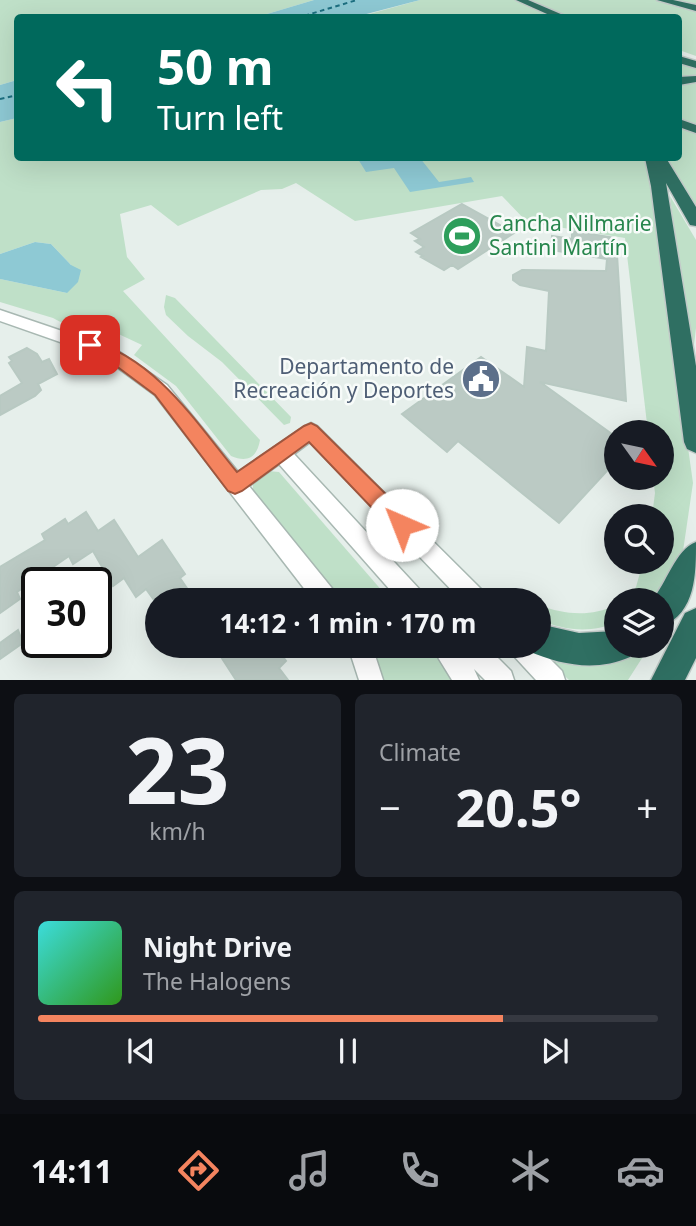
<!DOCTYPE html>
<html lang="en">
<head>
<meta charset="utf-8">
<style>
  body { margin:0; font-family:"Noto Sans",sans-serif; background:#20242c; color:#f1f3f6; height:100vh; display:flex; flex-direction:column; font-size:26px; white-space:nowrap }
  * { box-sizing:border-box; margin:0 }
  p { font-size:23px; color:#9ea1a6 }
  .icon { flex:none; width:38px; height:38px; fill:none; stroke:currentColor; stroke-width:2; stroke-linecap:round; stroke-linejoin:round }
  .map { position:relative; height:680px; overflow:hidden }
  .side { display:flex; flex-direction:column; gap:14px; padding:14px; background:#0d0f14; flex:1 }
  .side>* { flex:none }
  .hud { position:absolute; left:14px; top:14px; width:668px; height:147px; border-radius:7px; box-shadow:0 7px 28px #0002; background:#00695c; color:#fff; overflow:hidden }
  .needle { width:46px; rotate:123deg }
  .fabs { position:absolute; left:604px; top:420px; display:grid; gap:14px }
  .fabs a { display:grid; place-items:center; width:70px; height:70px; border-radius:50%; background:#171b24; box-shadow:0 7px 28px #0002; font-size:35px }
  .speed { position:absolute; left:21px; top:567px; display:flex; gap:14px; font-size:35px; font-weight:700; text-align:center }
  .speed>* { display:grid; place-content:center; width:91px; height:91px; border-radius:50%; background:#171b24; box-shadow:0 7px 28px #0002; line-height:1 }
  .speed .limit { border:4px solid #111; border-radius:10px; background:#fff; color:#111 }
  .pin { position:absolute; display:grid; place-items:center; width:60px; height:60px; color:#fff; margin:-30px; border-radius:14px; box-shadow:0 4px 10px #0006 }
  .me { position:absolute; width:77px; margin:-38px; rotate:316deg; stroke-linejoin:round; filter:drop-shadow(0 0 5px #0008) }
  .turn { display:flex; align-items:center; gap:24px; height:147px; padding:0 28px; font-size:32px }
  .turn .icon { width:91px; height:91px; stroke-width:2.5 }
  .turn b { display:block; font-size:49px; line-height:60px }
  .big { font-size:52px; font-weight:700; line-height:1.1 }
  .side .widget { flex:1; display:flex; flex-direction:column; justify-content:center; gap:10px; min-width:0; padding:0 24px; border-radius:10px; background:#20242c }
  .side .dial { align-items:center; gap:0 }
  .dial b { font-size:91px; line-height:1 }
  .song { display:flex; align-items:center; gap:21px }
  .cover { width:84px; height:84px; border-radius:10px; background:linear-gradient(135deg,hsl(180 70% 55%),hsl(110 70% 35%)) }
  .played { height:7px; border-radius:4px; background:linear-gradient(90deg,#f4845f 75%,#363941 75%) }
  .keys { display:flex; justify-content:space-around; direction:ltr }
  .heat { display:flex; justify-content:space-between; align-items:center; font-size:38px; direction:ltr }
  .side .tiles { flex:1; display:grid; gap:14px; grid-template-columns:1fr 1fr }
  .widget:last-child { grid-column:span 2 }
  .trip { position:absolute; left:145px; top:588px; width:406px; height:70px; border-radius:35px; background:#171b24; box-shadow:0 7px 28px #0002; font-weight:700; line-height:70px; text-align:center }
  .tabs { display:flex; height:112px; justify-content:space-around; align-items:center; background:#090b0e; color:#9ea1a6 }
  .tabs .icon { width:49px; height:49px }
  .tabs .active { color:#f4845f }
  .tabs b { font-size:32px; color:#f1f3f6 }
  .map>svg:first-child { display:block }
</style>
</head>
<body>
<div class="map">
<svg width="696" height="680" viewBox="0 0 696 680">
  <rect width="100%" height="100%" fill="#e6efeb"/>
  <g fill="#bfe0c8">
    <path d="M0,0h314l-57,17 -239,1 -1,62 -17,5z"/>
    <path d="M420,0h276v6l-16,-4 -10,3 26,7v44l-17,-6v-32h-324z"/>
    <path d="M679,64l17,5v139l-29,-50h12z"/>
    <path d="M17,118l1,40h627l5,20 43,305 -11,75 -21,42h-12l-4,-3 -3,3h-16l10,-13 7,-25h19v-46h-10l3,-23 -2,-15h9v-46h-14l-23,-194 -98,-16 -25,-26 -147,25 -59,-38 -14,6 -21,1 -83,36 -27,-21 -31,9 7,43 18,22 -22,12 137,149c-3,18 -13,23 -29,16l-55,-70 -42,-31 8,-10 -47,-22 -22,-6 -7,8 -13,-7 -53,-16v-23l67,14 4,-28 -20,-21 -16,-2 -35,12v-132z"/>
    <path d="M670,196l26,44v88l-3,25 -9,-42z"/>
    <path d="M166,295l9,3 116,119 -1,6 -6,2 -62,-63 -34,-26 -22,-21 -2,-8z"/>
    <path d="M268,471l11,1 111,128h-50l-87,-106v-12z"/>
    <path d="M539,605c26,10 52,12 77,0v17c-25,12 -52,8 -77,-2z"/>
    <path d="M370,646h59l25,34h-70z"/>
    <path d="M636,646h6l2,9 -16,25h-59l-24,-23 84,-5z"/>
  </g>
  <g fill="#8ec9d4">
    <path d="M314,0h106l-65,17h-98z"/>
    <path d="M17,80v38l-17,4v-37z"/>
    <path d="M371,158h49l19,24 32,-5 3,5 -64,10 -16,-24 -28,4 -8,-13z"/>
    <path d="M35,242l16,2 20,21 10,5 -3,12 -11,11 -67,-14v-25z"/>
  </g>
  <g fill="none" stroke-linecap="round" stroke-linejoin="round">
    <g stroke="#1c6f80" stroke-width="2" stroke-dasharray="4.5 3.5" stroke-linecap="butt">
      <path d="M297,18l60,-18"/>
      <path d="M0,99l18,-4"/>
    </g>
  </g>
  <g fill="#bbcac4" stroke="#b8c9c2" stroke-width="2">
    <path d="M462,204l52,29 -56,36 -6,-4 -8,5 -23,-13 2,-1 -7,-4 8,-5 -9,-6 5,-2 -9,-6z"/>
    <path d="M572,231l44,7 10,163 -86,-19 76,55v24l-57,62 -101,-82 -11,11 -45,-38 79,-57 43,30 3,-40 19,4 3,-60 -29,-6 -7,-5v-5l9,-5 84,1 1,-12 -56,-9 1,-14 20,3z"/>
    <path d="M27,348l10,6 5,8 7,-3 8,15 -19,10 3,6 -6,6 -35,19v-19l22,-13 -13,-20 3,-2 -3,-4z"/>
    <path d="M86,512l12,19 16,-11 24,37 24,-17 23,34 -5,4 15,22h-41l-8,-11 -10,8 -12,-19 -11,8 -20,-35 -20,13 -4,-8 -52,36 3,7 -20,14v-46l45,-27 -3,-6 23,-15 3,5z"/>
    <path d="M18,630l5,13 -23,16v-16z"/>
    <path d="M214,646h61l11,15 -7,7 9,12h-52z"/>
  </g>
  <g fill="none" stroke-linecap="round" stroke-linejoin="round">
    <g stroke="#a8b8b2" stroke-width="3">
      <g id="minor">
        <path d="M0,310l115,39 52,36 71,87 67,-46 6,-3 6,3 167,166 3,8h-26l-151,-158 -16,12 128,138 3,8h-26l-120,-136 -30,22 86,106 3,8h-25l-158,-205 -52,-38 -103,-36z"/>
        <path d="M348,646h24l11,34h-24z"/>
        <path d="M431,646h55l25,25 3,9h-29l-11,-11 5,11h-27z"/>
        <path d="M508,646h29l25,25 3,9h-29l-24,-26z"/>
      </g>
    </g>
    <g stroke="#c2cac8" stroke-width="3">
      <g id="highway">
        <path d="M516,0h12l42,18h-14z"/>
        <path d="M657,0h16l23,5v6z"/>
        <path d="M679,56l17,5v7l-17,-5z"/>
        <path d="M696,76v6l-17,3v-8z"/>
        <path d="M679,119l17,6v8l-17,-6z"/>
        <path d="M645,158h21l30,49v19l-6,-1 -24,-42 30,183v87l-9,-4 -3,-7 -33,-256z"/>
        <path d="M696,542c0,32 0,70 -34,85v-27h-10c15,-17 23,-50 44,-58z"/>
        <path d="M696,608v50l-11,22h-34l34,-67z"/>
        <path d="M539,624l40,9 37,-2v15h19l-5,11c-34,15 -69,8 -102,-6l-3,-5h14z"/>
      </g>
    </g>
    <use href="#minor" fill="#fff" fill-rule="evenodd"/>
    <use href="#highway" fill="#2f6f62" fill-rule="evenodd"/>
  </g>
  <path fill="#f4845f" stroke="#9f563e" stroke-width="2" d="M90,340c67,20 105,81 147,132l67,-46 7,-3 6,3 93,92 3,7 -3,7 -8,3 -7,-3 -86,-90 -67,49 -7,3 -7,-3 -73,-96 -51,-38 -19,-7 -3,-5 3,-4z"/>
  <defs>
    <g id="stadium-disc" transform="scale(2.0125)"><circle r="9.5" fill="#2e9e5b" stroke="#f7fbf9"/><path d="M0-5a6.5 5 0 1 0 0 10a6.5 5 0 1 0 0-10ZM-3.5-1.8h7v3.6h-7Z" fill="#fff"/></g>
    <g id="civic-disc" transform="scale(2.0125)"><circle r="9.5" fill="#5c6f8a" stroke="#f7fbf9"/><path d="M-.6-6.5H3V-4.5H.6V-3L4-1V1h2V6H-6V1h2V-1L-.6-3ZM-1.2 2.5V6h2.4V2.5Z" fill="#fff"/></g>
  </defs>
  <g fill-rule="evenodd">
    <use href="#stadium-disc" x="462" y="236"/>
    <use href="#civic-disc" x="481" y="379"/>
  </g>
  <g text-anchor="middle" stroke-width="5" stroke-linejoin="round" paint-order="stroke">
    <g font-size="21" fill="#27864d" stroke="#f7fbf9" text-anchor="start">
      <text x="489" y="231">Cancha Nilmarie<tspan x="489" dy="24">Santini Martín</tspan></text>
    </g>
    <g font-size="21" fill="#4e5e75" stroke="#f7fbf9" text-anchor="end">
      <text x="454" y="374">Departamento de<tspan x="454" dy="24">Recreación y Deportes</tspan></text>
    </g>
  </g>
</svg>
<div class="fabs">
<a><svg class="needle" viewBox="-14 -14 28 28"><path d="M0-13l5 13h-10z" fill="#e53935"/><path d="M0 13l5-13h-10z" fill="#9ea1a6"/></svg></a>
<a><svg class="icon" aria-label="search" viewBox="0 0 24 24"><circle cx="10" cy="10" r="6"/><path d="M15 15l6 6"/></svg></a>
<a><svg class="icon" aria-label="layers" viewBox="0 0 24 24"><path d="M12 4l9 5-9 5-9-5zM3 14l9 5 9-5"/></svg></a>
</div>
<div class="speed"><div class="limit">30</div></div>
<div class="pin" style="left:90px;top:345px;background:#d93025"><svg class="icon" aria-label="arrive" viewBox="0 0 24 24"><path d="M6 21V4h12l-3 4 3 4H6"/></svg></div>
<svg class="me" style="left:402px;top:525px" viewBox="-20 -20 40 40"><circle r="19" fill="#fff"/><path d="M0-13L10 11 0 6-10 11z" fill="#f4845f"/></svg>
<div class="trip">14:12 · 1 min · 170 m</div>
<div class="hud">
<div class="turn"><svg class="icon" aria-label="left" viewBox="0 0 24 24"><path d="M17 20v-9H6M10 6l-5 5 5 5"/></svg><div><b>50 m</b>Turn left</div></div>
</div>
</div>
<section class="side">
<div class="tiles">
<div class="widget dial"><b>23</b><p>km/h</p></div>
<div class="widget"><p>Climate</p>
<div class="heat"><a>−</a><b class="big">20.5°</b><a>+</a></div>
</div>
<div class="widget">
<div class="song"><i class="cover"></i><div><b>Night Drive</b><p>The Halogens</p></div></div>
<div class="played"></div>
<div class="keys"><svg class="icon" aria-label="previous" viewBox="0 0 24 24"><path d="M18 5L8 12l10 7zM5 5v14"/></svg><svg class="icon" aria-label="pause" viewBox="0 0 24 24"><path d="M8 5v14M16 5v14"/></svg><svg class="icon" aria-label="next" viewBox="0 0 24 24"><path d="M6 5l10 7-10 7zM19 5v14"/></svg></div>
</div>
</div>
</section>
<nav class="tabs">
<b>14:11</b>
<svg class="icon active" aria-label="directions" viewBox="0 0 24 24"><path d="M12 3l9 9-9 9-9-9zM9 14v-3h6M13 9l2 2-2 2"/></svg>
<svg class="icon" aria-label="music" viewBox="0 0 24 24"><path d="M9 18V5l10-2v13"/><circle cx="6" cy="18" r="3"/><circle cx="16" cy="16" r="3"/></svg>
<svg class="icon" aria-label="phone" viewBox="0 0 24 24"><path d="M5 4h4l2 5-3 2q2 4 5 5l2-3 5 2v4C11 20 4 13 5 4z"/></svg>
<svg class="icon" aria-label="climate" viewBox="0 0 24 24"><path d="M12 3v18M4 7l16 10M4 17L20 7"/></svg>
<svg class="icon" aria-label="car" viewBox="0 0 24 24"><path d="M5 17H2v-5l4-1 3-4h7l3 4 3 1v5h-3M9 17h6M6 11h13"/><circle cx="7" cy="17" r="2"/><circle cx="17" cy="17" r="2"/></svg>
</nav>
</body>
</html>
